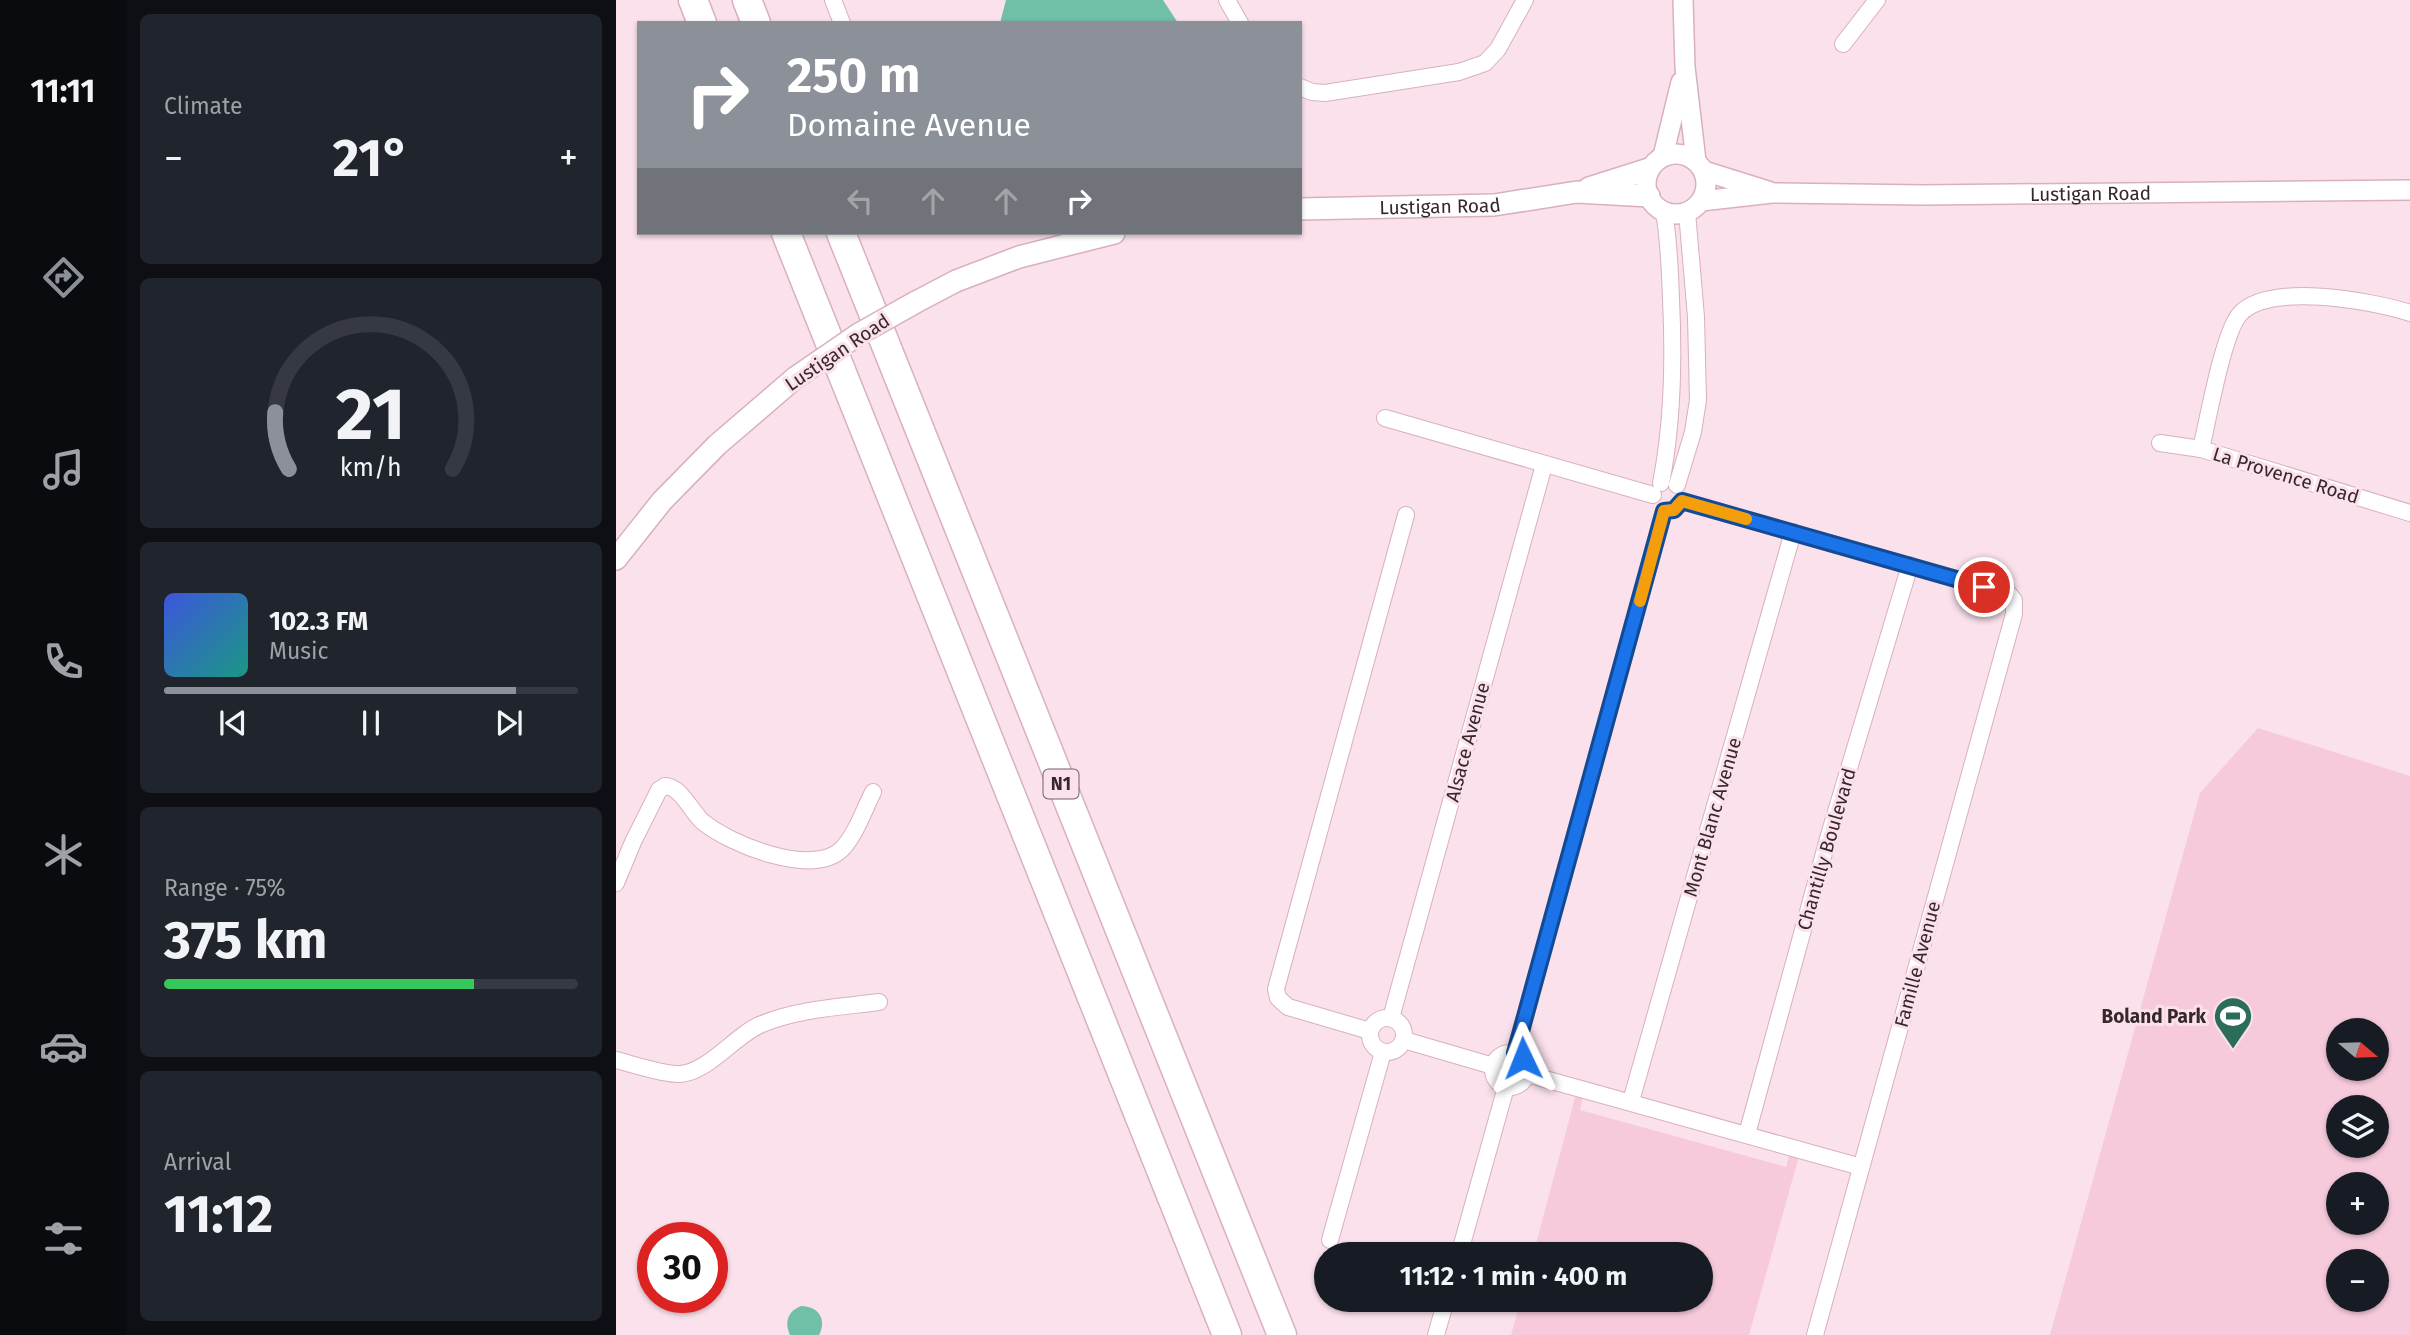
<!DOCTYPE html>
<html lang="en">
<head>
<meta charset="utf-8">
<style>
  body { margin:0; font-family:"Fira Sans",sans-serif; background:#20242c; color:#f1f3f6; height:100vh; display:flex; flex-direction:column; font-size:26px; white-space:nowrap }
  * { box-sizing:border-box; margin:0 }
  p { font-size:23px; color:#9ea1a6 }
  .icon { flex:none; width:38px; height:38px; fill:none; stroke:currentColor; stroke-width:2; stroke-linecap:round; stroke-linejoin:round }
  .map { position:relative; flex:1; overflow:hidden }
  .sheet { display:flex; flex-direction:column; gap:14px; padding:14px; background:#0d0f14; width:490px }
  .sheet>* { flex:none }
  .banner { position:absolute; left:21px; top:21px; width:665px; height:214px; border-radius:0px; box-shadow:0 2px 5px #0004; background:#8c9099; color:#fff; overflow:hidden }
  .needle { width:46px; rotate:109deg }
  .fabs { position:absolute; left:1710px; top:1018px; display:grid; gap:14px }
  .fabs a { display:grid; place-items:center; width:63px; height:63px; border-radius:50%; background:#171b24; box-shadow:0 2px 5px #0004; font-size:35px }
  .speed { position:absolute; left:21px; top:1222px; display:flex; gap:14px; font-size:35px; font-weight:700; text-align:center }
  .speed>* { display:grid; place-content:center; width:91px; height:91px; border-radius:50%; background:#171b24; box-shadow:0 2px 5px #0004; line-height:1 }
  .speed .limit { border:10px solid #d22; background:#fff; color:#111 }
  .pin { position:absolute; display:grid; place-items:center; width:60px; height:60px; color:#fff; margin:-30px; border:4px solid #fff; border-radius:50%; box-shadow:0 2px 7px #0007 }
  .me { position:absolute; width:77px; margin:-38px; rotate:358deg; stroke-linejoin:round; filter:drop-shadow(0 0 5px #0008) }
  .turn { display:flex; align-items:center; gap:24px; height:147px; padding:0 35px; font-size:32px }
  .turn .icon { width:91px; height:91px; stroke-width:2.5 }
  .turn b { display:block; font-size:49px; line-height:60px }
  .lanes { display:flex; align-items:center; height:66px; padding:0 35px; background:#0003; justify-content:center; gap:35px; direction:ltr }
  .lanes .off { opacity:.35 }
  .big { font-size:52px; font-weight:700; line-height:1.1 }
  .sheet .tile { flex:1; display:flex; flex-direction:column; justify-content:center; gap:10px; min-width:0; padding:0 24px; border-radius:10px; background:#20242c }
  .sheet .dial { align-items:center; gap:0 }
  .dial svg { height:182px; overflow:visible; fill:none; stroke:#363941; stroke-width:7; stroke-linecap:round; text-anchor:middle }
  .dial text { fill:#f1f3f6; stroke:none }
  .song { display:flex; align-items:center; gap:21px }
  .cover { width:84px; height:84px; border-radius:10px; background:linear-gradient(135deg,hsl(230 70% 55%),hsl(170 70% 35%)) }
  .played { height:7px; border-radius:4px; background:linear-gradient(90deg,#8c9099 85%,#363941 85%) }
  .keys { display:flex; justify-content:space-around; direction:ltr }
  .heat { display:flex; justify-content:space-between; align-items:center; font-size:38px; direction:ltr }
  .charge { height:10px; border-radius:5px; background:linear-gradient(90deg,#34c759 75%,#363941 0) }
  .trip { position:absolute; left:698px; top:1242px; width:399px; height:70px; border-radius:35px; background:#171b24; box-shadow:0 2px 5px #0004; font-weight:700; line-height:70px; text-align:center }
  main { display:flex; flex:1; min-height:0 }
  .dock { display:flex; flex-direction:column; width:126px; justify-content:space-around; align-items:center; background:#090b0e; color:#9ea1a6 }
  .dock .icon { width:49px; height:49px }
  .dock .on { color:#8c9099 }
  .dock b { font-size:32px; color:#f1f3f6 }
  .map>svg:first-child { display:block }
</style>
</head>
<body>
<main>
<nav class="dock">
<b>11:11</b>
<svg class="icon on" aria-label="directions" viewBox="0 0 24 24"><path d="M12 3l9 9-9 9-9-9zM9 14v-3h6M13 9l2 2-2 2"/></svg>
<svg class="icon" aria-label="music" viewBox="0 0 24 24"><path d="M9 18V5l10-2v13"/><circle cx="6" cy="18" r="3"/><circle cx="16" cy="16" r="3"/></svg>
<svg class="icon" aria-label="phone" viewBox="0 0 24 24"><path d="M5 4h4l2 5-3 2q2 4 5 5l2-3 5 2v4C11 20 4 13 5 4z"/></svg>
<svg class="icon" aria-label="climate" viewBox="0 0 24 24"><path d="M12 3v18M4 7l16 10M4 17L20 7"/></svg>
<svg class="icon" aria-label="car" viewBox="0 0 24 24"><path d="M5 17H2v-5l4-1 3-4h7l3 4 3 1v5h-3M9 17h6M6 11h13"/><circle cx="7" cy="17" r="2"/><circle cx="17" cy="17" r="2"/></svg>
<svg class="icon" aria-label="filters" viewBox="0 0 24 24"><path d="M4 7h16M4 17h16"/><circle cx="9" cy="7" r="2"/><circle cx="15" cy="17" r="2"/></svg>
</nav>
<section class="sheet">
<div class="tile"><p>Climate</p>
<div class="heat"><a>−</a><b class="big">21°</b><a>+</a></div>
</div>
<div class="tile dial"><svg viewBox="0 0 100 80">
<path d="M14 69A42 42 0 1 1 86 69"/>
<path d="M14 69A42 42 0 0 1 8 44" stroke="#8c9099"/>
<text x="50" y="56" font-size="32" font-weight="700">21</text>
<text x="50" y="72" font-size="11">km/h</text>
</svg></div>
<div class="tile">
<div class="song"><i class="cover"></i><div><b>102.3 FM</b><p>Music</p></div></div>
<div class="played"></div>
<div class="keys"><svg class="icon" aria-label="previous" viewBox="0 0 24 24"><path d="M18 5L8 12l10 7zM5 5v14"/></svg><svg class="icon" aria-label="pause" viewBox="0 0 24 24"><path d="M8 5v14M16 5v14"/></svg><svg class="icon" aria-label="next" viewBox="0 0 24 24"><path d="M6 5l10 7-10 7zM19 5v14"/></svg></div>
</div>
<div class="tile"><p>Range · 75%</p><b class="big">375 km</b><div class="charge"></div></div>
<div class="tile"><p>Arrival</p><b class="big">11:12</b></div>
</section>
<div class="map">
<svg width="1794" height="1335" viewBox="0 0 1794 1335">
  <rect width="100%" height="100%" fill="#fae1eb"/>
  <g fill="#f6cadb" fill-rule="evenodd">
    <path d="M1642,728l152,48v559h-360l150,-542zM1722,1031h38v38h-38zM1722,1108h38v38h-38zM1722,1185h38v38h-38zM1722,1262h38v38h-38z"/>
    <path d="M960,1094l7,2 -3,14 206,57 4,-14 9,3 -50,179h-238l10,-35h180v-45h-168z"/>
  </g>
  <g fill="#70bfa7">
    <path d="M390,0h157l15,23h-178z"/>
    <path d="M185,1306c18,0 26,14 18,29h-29c-6,-13 -2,-24 11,-29z"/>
  </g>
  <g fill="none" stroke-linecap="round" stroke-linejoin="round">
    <g stroke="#d8b0c0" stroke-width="18">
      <g id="minor">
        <path d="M217,0l9,23"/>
        <path d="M611,0l13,23"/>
        <path d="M1227,44l34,-44"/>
        <path d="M684,87l12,5 13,1 134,-21 26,-9 13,-14 27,-49"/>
        <path d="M769,418l268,77"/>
        <path d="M1544,443l41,6 209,64"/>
        <path d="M1585,449c7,-30 22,-114 38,-134 28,-34 134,-14 171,-2"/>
        <path d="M1045,483c12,-61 13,-122 10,-184 -1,-30 -2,-58 -7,-87"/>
        <path d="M1061,485l16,-53 5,-32 -2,-83 -9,-105"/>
        <path d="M1066,501l327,93 5,6v14l-199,721"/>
        <path d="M0,883l17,-41 26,-52 6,-4c17,1 26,26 38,36 27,22 109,56 139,27 14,-15 22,-39 31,-57"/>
        <circle cx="771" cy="1035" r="17"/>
        <path d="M775,1018l153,-553"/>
        <path d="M754,1031l-82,-24 -10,-9 -2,-9 130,-474"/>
        <path d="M788,1040l89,26"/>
        <circle cx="894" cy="1070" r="17"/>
        <path d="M899,1053l149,-542"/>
        <path d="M0,1060c16,4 49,15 64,14 29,-2 56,-40 82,-50 37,-15 78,-17 117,-22"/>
        <path d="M911,1074l334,93"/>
        <path d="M1015,1101l162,-569"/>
        <path d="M1131,1134l82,-299 81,-270"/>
        <path d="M714,1240l53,-188"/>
        <path d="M843,1255l47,-168"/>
        <path d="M820,1335l10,-35"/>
      </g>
    </g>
    <g stroke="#d8b0c0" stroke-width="22">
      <g id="tertiary">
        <path d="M1067,0l2,67 11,94"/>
        <circle cx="1060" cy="184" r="30"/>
        <path d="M1047,156l18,-74"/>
        <path d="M1088,171l64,20"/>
        <path id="s1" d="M1085,201l71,-8 152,2 486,-5"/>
      </g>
    </g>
    <g stroke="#d8b0c0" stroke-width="24">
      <g id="secondary">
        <path d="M973,188l60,-19"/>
        <path id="s2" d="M684,209l194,-4 83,-13 72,4"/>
        <path d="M300,302l40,-21 63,-24 95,-24"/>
        <path d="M0,559l46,-58 55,-56 78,-67"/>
      </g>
    </g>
    <g stroke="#d8b0c0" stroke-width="31">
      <g id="motorway">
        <path d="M77,0l9,23"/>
        <path d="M131,0l9,23"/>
        <path d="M170,233l441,1102"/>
        <path d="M225,233l441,1102"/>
      </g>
    </g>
    <use href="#minor" stroke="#fff" stroke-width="16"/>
    <use href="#tertiary" stroke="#fff" stroke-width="19"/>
    <use href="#secondary" stroke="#fff" stroke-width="21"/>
    <use href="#motorway" stroke="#fff" stroke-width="28"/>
    <g stroke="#d8b0c0" stroke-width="24" stroke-linecap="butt">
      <path id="secondary-bridge" d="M179,378l64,-44 57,-32"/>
    </g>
    <use href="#secondary-bridge" stroke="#fff" stroke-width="21"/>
  </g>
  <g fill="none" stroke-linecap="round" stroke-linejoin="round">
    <g stroke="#114b97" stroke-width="18">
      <path id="route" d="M907,1058l-8,-5 149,-542 10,-1 8,-9 302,86"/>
    </g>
    <use href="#route" stroke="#1a73e8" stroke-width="12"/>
    <path stroke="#f59e0b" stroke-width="12" d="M1024,601l24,-90 10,-1 8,-9 64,18"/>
  </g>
  <defs>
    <g id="stadium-pin" transform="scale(2.0125)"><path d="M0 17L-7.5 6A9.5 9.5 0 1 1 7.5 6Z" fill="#2b6c5a" stroke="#fae1eb"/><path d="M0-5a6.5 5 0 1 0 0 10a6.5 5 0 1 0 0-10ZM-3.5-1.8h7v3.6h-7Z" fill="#fff"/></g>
  </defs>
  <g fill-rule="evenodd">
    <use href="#stadium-pin" x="1617" y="1016"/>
  </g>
  <g text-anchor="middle" stroke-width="6" stroke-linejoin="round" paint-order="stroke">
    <rect fill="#fae1eb" stroke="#725f66" stroke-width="2" x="427.5" y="769.5" width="35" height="29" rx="5"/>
    <g font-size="18" font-weight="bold" fill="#37272d">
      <text x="445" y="790">N1</text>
    </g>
    <g font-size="19" fill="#37272d" stroke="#fae1eb">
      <text dy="7" stroke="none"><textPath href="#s1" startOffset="390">Lustigan Road</textPath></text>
      <text dy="7" stroke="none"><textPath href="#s2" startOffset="140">Lustigan Road</textPath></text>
      <text transform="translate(221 352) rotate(-34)" y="7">Lustigan Road</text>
      <text transform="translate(1670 475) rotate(17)" y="7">La Provence Road</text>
      <text transform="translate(851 742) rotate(-75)" y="7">Alsace Avenue</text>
      <text transform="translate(1096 817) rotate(-74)" y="7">Mont Blanc Avenue</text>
      <text transform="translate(1210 849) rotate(-74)" y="7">Chantilly Boulevard</text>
      <text transform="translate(1301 964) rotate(-75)" y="7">Famille Avenue</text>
    </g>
    <g font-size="19" font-weight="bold" fill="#37272d" stroke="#fae1eb" text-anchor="end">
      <text x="1590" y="1023">Boland Park</text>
    </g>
  </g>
</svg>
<div class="fabs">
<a><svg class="needle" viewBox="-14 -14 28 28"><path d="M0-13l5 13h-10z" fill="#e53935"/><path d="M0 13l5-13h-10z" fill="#9ea1a6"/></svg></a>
<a><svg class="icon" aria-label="layers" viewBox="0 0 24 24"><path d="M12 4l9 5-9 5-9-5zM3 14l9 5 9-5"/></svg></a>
<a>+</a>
<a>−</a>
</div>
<div class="speed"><div class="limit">30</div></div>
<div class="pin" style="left:1368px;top:587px;background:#d93025"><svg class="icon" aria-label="arrive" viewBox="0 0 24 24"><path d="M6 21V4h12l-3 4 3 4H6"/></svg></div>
<svg class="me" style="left:907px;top:1058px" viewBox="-20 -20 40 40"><path d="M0-17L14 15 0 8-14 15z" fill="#1a73e8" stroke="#fff" stroke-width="4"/></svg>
<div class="trip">11:12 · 1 min · 400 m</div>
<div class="banner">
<div class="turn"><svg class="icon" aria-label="right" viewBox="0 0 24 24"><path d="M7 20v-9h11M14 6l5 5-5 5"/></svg><div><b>250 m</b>Domaine Avenue</div></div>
<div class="lanes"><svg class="icon off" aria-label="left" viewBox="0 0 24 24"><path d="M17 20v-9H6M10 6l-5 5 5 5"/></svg><svg class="icon off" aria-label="ahead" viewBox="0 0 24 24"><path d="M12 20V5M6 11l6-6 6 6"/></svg><svg class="icon off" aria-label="ahead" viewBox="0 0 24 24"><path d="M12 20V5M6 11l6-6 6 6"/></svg><svg class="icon" aria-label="right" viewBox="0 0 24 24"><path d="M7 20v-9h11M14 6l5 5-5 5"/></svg></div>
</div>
</div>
</main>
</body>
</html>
